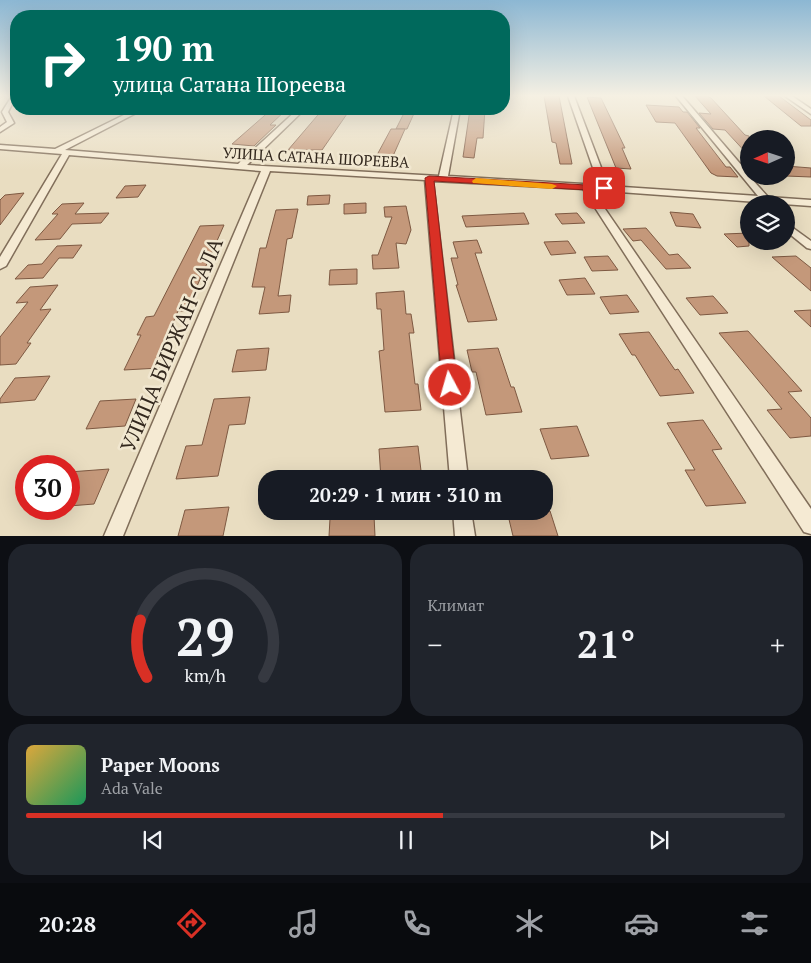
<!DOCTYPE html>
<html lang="ru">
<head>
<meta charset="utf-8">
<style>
  body { margin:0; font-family:"PT Serif",serif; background:#20242c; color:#f1f3f6; height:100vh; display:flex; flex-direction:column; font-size:19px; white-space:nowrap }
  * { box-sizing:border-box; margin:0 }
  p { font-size:16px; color:#9ea1a6 }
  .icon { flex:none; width:28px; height:28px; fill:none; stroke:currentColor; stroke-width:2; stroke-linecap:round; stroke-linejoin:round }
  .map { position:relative; height:536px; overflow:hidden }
  .panel { display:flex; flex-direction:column; gap:8px; padding:8px; background:#0d0f14; flex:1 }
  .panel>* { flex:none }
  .top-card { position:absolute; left:10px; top:10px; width:500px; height:105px; border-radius:20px; box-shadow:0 5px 20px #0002; background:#00695c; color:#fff; overflow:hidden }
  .needle { width:32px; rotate:267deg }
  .buttons { position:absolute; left:740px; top:130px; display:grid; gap:10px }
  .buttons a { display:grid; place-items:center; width:55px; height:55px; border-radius:50%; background:#171b24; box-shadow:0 5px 20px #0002; font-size:25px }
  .speed { position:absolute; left:15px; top:455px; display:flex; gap:10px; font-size:25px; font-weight:700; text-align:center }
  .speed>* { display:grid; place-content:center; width:65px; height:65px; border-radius:50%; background:#171b24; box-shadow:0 5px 20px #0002; line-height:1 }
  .speed .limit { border:8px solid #d22; background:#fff; color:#111 }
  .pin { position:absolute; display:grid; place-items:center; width:42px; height:42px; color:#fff; margin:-21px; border-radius:10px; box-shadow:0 2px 8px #0006 }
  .me { position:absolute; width:55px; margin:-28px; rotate:354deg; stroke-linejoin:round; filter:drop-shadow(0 0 4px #0008) }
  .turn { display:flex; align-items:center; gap:18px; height:105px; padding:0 20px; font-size:22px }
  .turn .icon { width:65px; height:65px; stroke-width:2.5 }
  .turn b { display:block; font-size:35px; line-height:42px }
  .big { font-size:38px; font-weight:600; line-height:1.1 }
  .panel .widget { flex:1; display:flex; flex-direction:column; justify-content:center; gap:8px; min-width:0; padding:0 18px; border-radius:20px; background:#20242c }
  .panel .dial { align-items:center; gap:0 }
  .dial svg { height:130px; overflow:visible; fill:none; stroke:#363941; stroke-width:7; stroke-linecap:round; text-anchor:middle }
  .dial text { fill:#f1f3f6; stroke:none }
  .song { display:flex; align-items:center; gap:15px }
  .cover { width:60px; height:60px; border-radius:8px; background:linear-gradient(135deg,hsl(40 70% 55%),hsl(150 70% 35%)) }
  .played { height:5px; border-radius:2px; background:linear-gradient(90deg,#d93025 55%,#363941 55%) }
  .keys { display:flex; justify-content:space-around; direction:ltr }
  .heat { display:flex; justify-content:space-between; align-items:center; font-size:28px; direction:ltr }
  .panel .tiles { flex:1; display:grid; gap:8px; grid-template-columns:1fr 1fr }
  .widget:last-child { grid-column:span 2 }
  .trip { position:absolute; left:258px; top:470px; width:295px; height:50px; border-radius:20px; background:#171b24; box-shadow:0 5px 20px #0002; font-weight:600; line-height:50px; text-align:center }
  .dock { display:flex; height:80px; justify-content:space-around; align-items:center; background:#090b0e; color:#9ea1a6 }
  .dock .icon { width:35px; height:35px }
  .dock .active { color:#d93025 }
  .dock b { font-size:22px; color:#f1f3f6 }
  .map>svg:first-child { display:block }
</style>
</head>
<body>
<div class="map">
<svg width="811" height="536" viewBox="0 0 811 536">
  <rect width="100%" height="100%" fill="#e9ddc1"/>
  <g fill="#c4987a" stroke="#7e5942">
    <path d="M544,96h15l13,68h-12l-4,-21 -4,-1z"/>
    <path d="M695,96h12l4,2 34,37 4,1v20l-24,-26 -12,-1 -14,-16 12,1z"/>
    <path d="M764,96h15l32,24v6h-10z"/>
    <path d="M587,97l14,1 24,50h-3l9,21 -15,-1z"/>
    <path d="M646,105l33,2 4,5h4l13,16h-4l30,39h4l8,10 -21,-1 -6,-3 -36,-50 -19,-1z"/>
    <path d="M272,109h15l-17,16h6l-22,21 -22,-2z"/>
    <path d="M323,109l26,2 -27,39h-34z"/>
    <path d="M406,109h10l-9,20h-11z"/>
    <path d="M470,109h15l-2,29h-6l-3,20 -11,-1z"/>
    <path d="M391,129h14l-12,27 -16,-1z"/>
    <path d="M786,166l25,2v9l-25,-1z"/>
    <path d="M146,185l-8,12 -22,1 9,-12z"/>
    <path d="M24,193l-24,32v-25l5,-5z"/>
    <path d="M330,195l-1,9 -22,1 1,-9z"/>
    <path d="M84,203l-9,11 34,-1 -8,10 -29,1 -12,15 -25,1 23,-26h-6l10,-10z"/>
    <path d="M366,203v10l-22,1v-10z"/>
    <path d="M406,206l5,24 -5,14 -10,-1 3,25 -26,1 -1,-14h6l14,-38h-7l-1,-10z"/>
    <path d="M298,209l-6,29 -5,1 -9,57 13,-1 -2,17 -30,2 6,-27h-13l8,-39h6l10,-38z"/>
    <path d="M670,212l23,2 8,14 -25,-2z"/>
    <path d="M524,213l5,11 -63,3 -4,-11z"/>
    <path d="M577,213l8,10 -23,1 -7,-10z"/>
    <path d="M224,225l-38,86h-8l-15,35h5l-9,22 -35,2 17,-35h-4l9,-18 8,-1 46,-90z"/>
    <path d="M646,228l23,27 9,-1 13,14 -25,1 -25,-29 -8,1 -10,-12z"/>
    <path d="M749,233v13l-12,1 -13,-13z"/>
    <path d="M477,240l5,13h-7l22,67 -29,2 -12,-37h2l-7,-27h7l-5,-16z"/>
    <path d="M568,241l8,12 -25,2 -7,-13z"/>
    <path d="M82,245l-9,13h-14l-16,20 -28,1 13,-14 14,-1 15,-18z"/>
    <path d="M608,256l10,14 -26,1 -8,-14z"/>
    <path d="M796,256l15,12v23l-39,-34z"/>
    <path d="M357,269v15l-28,1 1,-15z"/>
    <path d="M585,278l10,16 -28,1 -8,-15z"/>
    <path d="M58,285l-18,25 11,-1 -24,34h4l-15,21 -16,1v-28l28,-35 -12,1 14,-16z"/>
    <path d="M404,291l2,23h5l3,19h-5l6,51h3l3,26 -36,2 -6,-61 5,-1 -3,-41h-4l-1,-16z"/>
    <path d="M627,295l12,17 -29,2 -10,-17z"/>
    <path d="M713,296l15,17 -28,2 -14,-17z"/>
    <path d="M811,310v17l-17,-16z"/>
    <path d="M748,331l54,60 -14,1 23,26v18l-21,2 -23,-28 15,-1 -63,-76z"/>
    <path d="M649,332l26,38 3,-1 16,24 -34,3 -25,-41h-3l-13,-21z"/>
    <path d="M269,348l-3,22 -34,2 5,-22z"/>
    <path d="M498,348l13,39h3l8,25 -36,3 -10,-43h-4l-5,-22z"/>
    <path d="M50,376l-15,24 -35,3v-4l15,-21z"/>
    <path d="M250,397l-5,27 -16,1 -11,51 -42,3 10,-33 16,-1 12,-46z"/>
    <path d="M136,399l-11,27 -39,3 14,-28z"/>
    <path d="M703,420l19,29 -10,1 34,53 -40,3 -21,-36h10l-28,-47z"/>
    <path d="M577,426l12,30 -38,3 -11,-30z"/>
    <path d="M418,446l4,33h-41l-2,-30z"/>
    <path d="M109,469l-15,35 -25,2v-34z"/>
    <path d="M229,507l-6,29h-45l7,-26z"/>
    <path d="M507,511h43l8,25h-45z"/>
    <path d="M374,516l1,20h-46l1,-17z"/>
  </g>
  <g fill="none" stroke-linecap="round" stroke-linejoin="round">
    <g stroke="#816e5a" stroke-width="3">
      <g id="street">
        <path d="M12,96h4l-8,16 6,11 -14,9v-5l7,-5 -5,-10z"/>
        <path d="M568,96h6l34,90 150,10 -82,-100h6l67,78v2l19,21 43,3v6l-219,-16 219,319v25l-7,-2 -221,-343 -150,-8 35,298h-18l-25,-299 -155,-9 -147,365h-19l157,-365 -192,-16 -63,111 -6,3v-12l62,-103 -62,-5v-4l55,4 81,-40h8l-79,41 173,14 60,-55h7l-58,56 192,11 15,-67h6l-12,67 151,9z"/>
        <path d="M785,96h7l19,13v5z"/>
        <path d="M786,223l25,18v8l-4,-1 -21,-17z"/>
        <path d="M453,511h18l4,25h-20z"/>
      </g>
    </g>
    <use href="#street" fill="#f5ead3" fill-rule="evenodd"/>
  </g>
  <linearGradient id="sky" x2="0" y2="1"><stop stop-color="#8cb7d3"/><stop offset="0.56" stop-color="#f5f0e3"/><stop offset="1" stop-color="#f5f0e3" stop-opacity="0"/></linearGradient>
  <rect width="811" height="171" fill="url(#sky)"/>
  <path fill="#d93025" stroke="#8d1f18" d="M429,176l175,10 5,2 -5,3 -170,-10 23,204 -2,4 -5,2 -5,-2 -3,-4 -17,-207z"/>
  <path fill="#f59e0b" d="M476,178l76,6 5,2 -5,3 -79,-6 -1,-2z"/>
  <g text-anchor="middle" stroke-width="5" stroke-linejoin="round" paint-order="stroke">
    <g font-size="15" fill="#32271d" stroke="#f1e7d0">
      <text transform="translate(316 158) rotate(3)" y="5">УЛИЦА САТАНА ШОРЕЕВА</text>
    </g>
    <g font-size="21" fill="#32271d" stroke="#f1e7d0">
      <text transform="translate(172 345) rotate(-67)" y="7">УЛИЦА БИРЖАН-САЛА</text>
    </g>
  </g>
</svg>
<div class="buttons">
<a><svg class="needle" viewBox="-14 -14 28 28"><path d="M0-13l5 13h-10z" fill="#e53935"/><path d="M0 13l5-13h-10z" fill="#9ea1a6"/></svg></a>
<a><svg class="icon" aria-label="layers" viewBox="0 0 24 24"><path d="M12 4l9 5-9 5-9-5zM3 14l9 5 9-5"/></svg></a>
</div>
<div class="speed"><div class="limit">30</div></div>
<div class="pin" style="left:604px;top:188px;background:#d93025"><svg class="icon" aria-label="arrive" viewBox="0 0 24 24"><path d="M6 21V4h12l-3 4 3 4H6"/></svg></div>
<svg class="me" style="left:450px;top:385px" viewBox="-20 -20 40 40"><circle r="17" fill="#d93025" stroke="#fff" stroke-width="3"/><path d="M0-11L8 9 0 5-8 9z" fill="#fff"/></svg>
<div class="trip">20:29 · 1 мин · 310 m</div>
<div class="top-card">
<div class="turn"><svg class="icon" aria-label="right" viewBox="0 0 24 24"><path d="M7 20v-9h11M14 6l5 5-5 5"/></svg><div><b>190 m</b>улица Сатана Шореева</div></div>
</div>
</div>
<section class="panel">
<div class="tiles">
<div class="widget dial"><svg viewBox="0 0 100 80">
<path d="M14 69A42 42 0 1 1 86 69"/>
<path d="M14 69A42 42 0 0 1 10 34" stroke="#d93025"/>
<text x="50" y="56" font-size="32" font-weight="700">29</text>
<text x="50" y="72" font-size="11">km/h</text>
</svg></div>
<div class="widget"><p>Климат</p>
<div class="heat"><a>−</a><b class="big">21°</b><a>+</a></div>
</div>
<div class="widget">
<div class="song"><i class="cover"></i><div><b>Paper Moons</b><p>Ada Vale</p></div></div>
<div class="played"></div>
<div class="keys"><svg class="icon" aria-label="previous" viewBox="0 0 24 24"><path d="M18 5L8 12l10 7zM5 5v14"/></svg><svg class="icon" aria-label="pause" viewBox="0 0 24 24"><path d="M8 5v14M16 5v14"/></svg><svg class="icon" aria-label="next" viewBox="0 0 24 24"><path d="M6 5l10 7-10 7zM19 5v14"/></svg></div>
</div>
</div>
</section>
<nav class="dock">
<b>20:28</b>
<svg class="icon active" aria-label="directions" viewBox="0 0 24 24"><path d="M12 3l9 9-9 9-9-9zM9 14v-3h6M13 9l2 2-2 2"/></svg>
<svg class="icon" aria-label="music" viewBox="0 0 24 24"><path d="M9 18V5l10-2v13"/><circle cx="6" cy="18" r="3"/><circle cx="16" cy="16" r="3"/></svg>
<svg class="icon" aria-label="phone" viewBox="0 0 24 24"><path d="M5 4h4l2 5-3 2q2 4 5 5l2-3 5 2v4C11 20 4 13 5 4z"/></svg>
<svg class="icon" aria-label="climate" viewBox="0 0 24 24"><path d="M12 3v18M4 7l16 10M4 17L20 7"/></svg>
<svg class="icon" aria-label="car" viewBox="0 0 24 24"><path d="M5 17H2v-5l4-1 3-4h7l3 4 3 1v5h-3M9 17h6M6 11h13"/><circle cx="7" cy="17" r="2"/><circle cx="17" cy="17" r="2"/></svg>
<svg class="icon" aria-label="filters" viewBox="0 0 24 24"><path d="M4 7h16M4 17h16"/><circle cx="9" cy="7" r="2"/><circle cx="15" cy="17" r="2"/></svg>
</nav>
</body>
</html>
